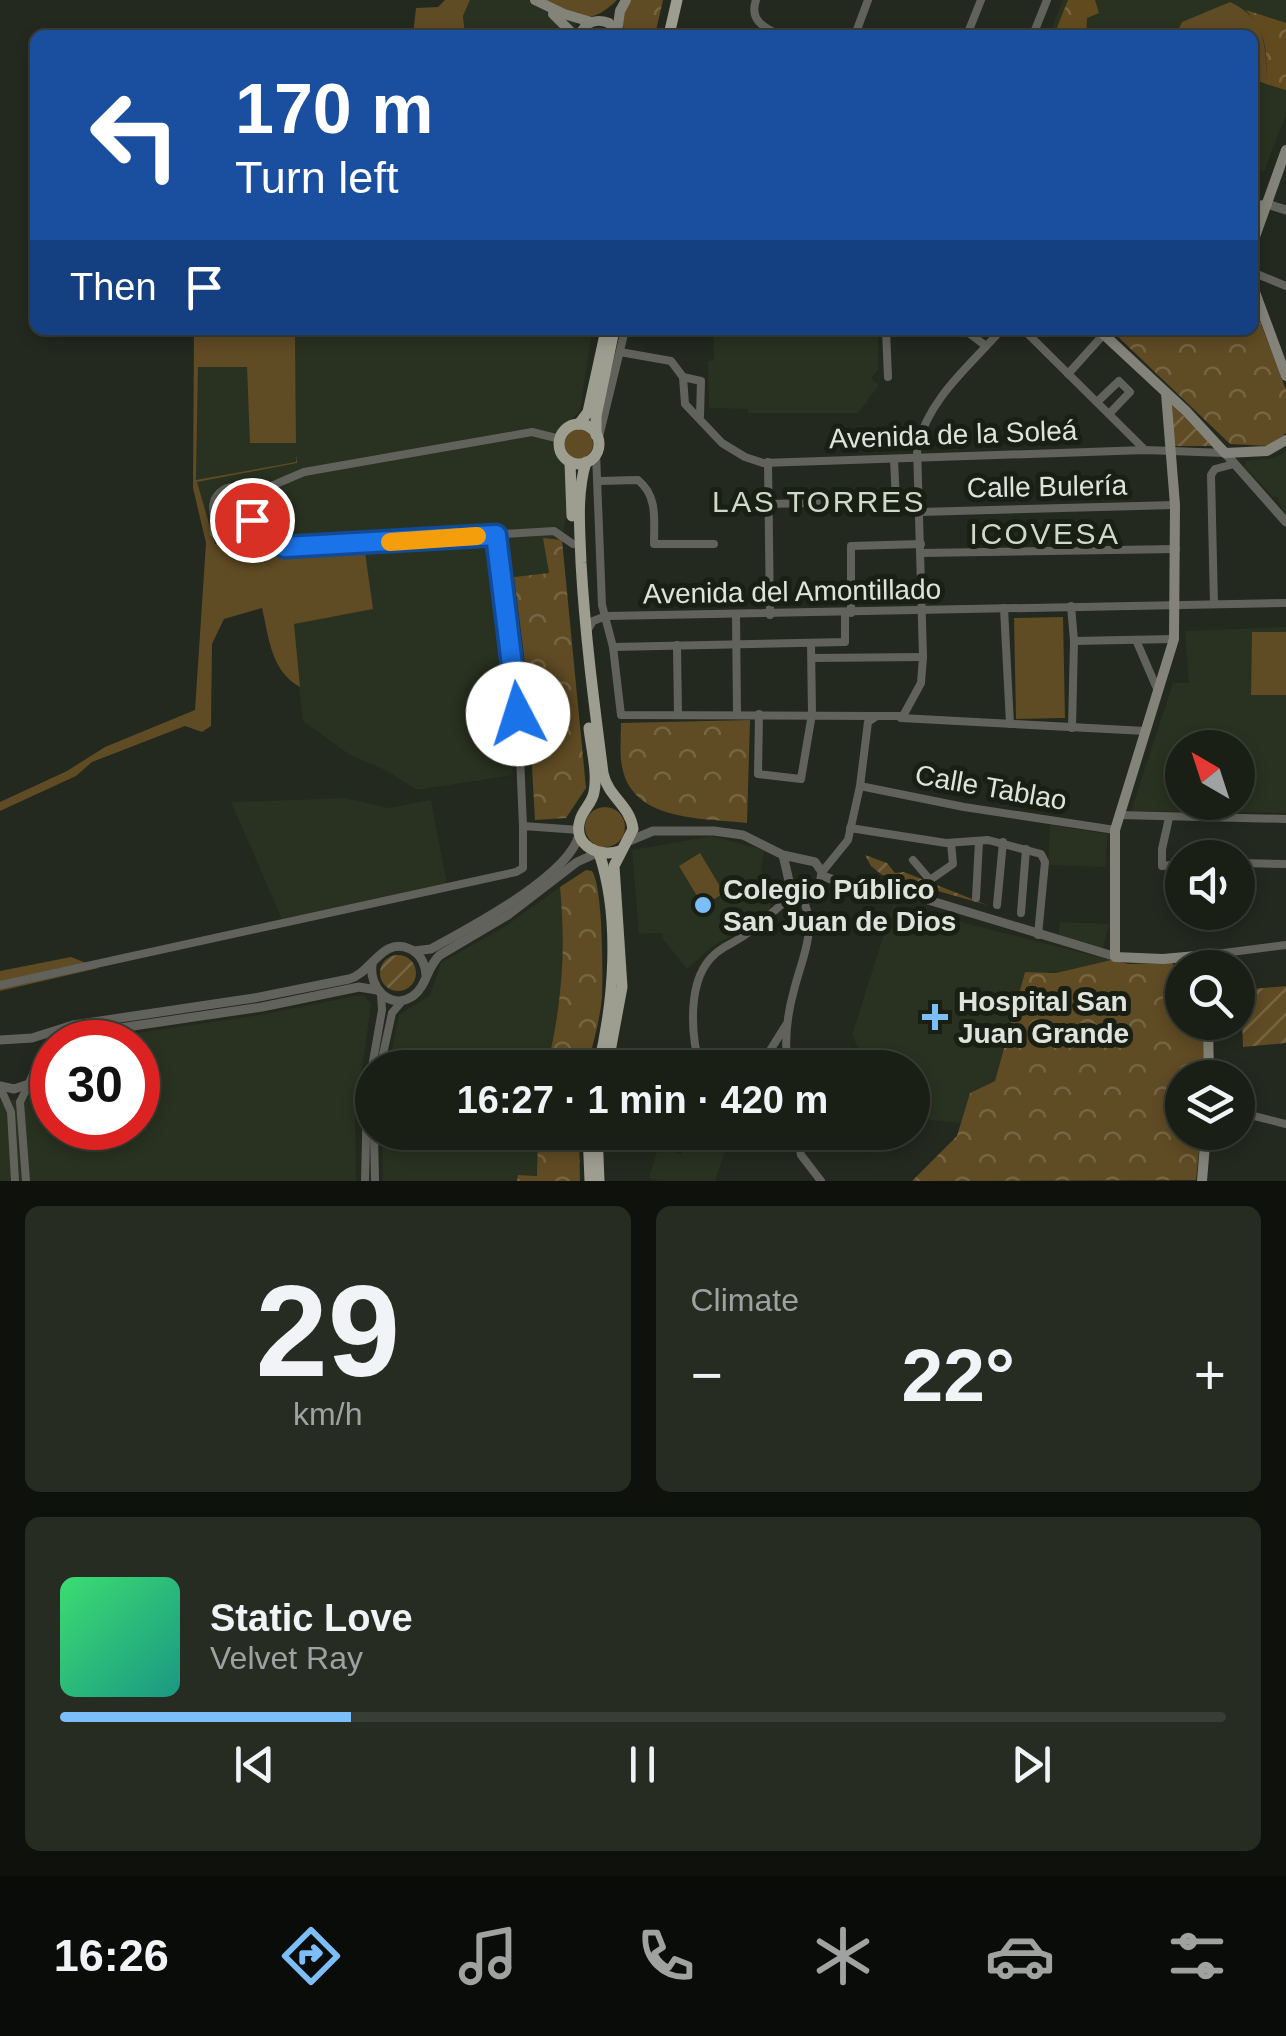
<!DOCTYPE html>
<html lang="en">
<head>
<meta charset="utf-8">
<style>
  body { margin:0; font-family:Helvetica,sans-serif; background:#272c23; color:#f1f3f6; height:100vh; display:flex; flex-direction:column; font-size:38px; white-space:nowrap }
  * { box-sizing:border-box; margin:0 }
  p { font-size:32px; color:#9fa2a1 }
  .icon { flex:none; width:55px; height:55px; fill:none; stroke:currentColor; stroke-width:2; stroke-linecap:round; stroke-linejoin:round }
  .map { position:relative; height:1181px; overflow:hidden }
  .details { display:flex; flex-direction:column; gap:25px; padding:25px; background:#0e110c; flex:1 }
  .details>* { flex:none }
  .top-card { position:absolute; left:30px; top:30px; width:1228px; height:305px; border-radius:15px; box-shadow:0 5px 15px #0003,0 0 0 2px #383d35; background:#1a4fa0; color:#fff; overflow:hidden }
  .needle { width:65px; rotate:321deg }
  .fabs { position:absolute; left:1165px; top:730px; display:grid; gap:20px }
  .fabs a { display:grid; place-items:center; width:90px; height:90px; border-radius:50%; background:#1a1f16; box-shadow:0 5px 15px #0003,0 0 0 2px #383d35; font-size:50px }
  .speed { position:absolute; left:30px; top:1020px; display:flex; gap:20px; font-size:50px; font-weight:700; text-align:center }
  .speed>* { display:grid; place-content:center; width:130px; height:130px; border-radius:50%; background:#1a1f16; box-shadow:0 5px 15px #0003,0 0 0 2px #383d35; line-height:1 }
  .speed .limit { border:15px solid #d22; background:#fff; color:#111 }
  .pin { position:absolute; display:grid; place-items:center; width:85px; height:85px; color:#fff; margin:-42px; border:5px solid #fff; border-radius:50%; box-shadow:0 2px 10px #0007 }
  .me { position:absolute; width:110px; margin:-55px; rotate:355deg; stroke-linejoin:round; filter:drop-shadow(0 0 8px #0008) }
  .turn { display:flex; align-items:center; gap:35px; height:210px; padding:0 40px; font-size:45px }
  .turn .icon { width:130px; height:130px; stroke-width:2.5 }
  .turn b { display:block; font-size:70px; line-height:85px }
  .then { display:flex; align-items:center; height:95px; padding:0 40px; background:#0003; gap:20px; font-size:38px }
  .big { font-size:75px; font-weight:800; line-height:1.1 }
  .details .tile { flex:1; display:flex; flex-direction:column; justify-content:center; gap:15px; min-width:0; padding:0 35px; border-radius:15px; background:#272c23 }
  .details .dial { align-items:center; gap:0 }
  .dial b { font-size:130px; line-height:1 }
  .song { display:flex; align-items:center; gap:30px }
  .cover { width:120px; height:120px; border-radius:15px; background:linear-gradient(135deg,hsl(140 70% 55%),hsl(170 70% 35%)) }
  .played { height:10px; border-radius:5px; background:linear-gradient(90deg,#7cbef9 25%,#383d35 25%) }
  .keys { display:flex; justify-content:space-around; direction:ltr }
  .heat { display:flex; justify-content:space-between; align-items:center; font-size:55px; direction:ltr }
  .details .tiles { flex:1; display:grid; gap:25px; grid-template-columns:1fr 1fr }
  .tile:last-child { grid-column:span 2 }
  .trip { position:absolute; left:355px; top:1050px; width:575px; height:100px; border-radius:50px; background:#1a1f16; box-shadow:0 5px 15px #0003,0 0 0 2px #383d35; font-weight:800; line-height:100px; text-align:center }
  .menu { display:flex; height:160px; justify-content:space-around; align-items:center; background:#0a0c09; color:#9fa2a1 }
  .menu .icon { width:70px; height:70px }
  .menu .current { color:#7cbef9 }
  .menu b { font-size:45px; color:#f1f3f6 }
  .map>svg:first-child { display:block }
</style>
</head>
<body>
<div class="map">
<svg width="1286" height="1181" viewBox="0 0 1286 1181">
  <defs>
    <pattern id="forest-crowns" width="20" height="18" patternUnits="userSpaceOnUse" patternTransform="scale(2.5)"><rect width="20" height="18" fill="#614b1e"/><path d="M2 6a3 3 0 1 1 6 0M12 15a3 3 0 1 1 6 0" fill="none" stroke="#77653e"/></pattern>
    <pattern id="park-crowns" width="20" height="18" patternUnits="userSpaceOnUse" patternTransform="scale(2.5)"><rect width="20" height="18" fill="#5f4b24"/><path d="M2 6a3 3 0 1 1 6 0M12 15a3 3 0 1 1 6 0" fill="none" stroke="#766543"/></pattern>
    <pattern id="garden-furrows" width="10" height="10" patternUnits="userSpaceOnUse" patternTransform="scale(2.5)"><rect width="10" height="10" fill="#5f4b24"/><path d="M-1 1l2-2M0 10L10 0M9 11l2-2" fill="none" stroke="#766543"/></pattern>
  </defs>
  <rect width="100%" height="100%" fill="#23291e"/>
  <g fill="#293120" fill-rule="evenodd">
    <path d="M470,0h63l47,20 -13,15h-102l-2,-19z"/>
    <path d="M1063,0h223v114l-22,58 -11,-4 -1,-133h-203z"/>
    <path d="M295,330h297l-12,81 -29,31 4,10 11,12 2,43 -6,33 -18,-1 5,34 -35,4 -8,-36 -21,1 22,142 6,91 -96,15 -30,-19 -37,-16 -47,-34 -19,-162 -36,-20 -33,6 -19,-65 2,-113h50l48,75z"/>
    <path d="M714,330h164v40l-7,8 8,7 -21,28h-110v-4l-39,-1 -1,-47 6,-1z"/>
    <path d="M1286,451v65l-9,-19h-4l-29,-31 3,-5 28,-3z"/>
    <path d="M1286,627v186l-155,-2 42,-128h16l-4,-52zM1182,748h56v54h-56z"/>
    <path d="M345,798l43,10 43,-8 16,84 -165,35 -51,-117z"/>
    <path d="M1050,825l58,9 -3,33 -57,-2z"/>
    <path d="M712,836l52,14 -3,19 11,42 -60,36 -25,22 -24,-30 -1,-6 -23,1 -7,-84z"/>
    <path d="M560,887l3,32 -3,95 -13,53 -159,1 11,-53 31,-20 11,-32 63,-36z"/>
    <path d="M893,905l218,55 -55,13 -31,-1 -30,109 -25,12 -9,30 -48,-5 -1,-50 -44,-1 -16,-32z"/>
    <path d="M1060,922l49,2 -6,25 -45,-13z"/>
    <path d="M360,995l5,1 6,9 -16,113 1,63h-356v-80l30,-3 16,-21 6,-21v72h86v-86h-63l184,-27z"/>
    <path d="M382,1133h156l-1,43 -19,-1 -1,6h-134z"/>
    <path d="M688,1133h43l-16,48h-56l-10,-3 9,-30 23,6z"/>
  </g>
  <g fill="#5f4b24">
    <path d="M445,0h25l-7,16 2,19h-52l3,-27 22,-1z"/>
    <path d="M533,0h84c-31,31 -49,15 -84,0z"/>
    <path d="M1230,2c36,16 37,47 36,82l-13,-5 -1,-44h-76l6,-13z"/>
    <path d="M194,330h101l1,113h-46l-3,-76h-49l-2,113 100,-18 1,-7v8l-100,19 18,62 33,-5 36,20 81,-7 8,57 -79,15 6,63c-29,-16 -31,-49 -38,-79l-38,11 -12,25 -1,82 -9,6 -17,-6 -93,36 -16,14 -76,35v-9l67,-31 38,-24 90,-37 11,-167 -13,-55z"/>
    <circle cx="578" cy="444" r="15"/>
    <path d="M1063,617l2,101 -49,1 -2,-101z"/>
    <path d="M1252,632h34v63h-35z"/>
    <circle cx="605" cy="827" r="20"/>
    <path d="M700,853l24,40 -21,13 -24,-40z"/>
    <path d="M71,957l28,11 -99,23v-20z"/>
  </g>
  <g fill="url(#forest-crowns)">
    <path d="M1068,0h27l4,13 -12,5 -1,17h-32z"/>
    <path d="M1246,10l40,13v67l-20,-6c1,-35 2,-46 -20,-74z"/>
  </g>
  <g fill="url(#park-crowns)">
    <path d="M631,0h32l-8,35h-30c-4,-14 -3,-24 6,-35z"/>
    <path d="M1253,303l33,87v43l-17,13 -39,-2 -119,-114h141z"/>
    <path d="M543,538l19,2 24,248 -20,30 -31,2 -8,-141 -13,-102 35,-4z"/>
    <path d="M750,720l-3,103c-42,-5 -111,-1 -124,-52 -4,-14 -2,-33 -2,-48z"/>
    <path d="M586,870l6,1c11,16 11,101 10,126 -2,23 -9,47 -15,70h-40c15,-62 19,-116 13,-180z"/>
    <path d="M1111,960l17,4 44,-1 10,13v46l22,1v54l-22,1v54l19,1 -5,47 -284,1 45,-45 13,-43 25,-12 30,-109 31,1z"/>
    <path d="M538,1133h41l1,48h-63l1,-6 19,1z"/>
  </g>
  <g fill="url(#garden-furrows)">
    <path d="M1172,404l40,42h-39z"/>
    <circle cx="235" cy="507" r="15"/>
    <path d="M865,855l22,8 8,10 9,-1 83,33 -105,-30 -11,-9z"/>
    <circle cx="398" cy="973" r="18"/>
    <path d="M1286,986v57l-43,4 -2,-57z"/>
  </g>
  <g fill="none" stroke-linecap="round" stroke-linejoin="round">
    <g stroke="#62625c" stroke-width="8">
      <path d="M756,0c-7,20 8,28 24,35"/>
      <path d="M855,35l13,-35"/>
      <path d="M967,35l14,-35"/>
      <path d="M1033,35l14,-35"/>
      <path d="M1252,272l34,14"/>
      <path d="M886,330l2,47"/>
      <path d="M965,330l21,16"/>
      <path d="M1024,330l121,120"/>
      <path d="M620,352l51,9 12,16 18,4 -1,35"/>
      <path d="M1068,374l36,-40"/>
      <path d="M683,377l2,27 37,39 23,14 18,6 382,-13 80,3"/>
      <path d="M1097,402l22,-21 11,11 -21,22"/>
      <path d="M598,441l27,-111"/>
      <path d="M596,453l6,152 11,42 8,68 256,1"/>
      <path d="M768,462l2,153"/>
      <path d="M599,481l39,-1c20,16 16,40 16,64h60"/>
      <circle cx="234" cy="508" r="21"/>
      <path d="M255,502l14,-15 35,-15 228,-40 28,7"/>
      <path d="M768,504l128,-3 -2,-41"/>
      <path d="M920,512l255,-7"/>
      <path d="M217,519l-3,14 15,-5"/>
      <path d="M252,520l14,20 19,7 269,-16 19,13"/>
      <path d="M496,535l21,152 6,139"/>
      <path d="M921,553l255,-4"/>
      <path d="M1214,604l-3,-129 4,-6 19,-5"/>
      <path d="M1071,606l3,35 -2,87"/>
      <path d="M1004,608l6,116"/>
      <path d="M851,613v-67l70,-2"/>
      <path d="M736,615l1,99"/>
      <path d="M587,631l6,-10 13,-5 680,-13"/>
      <path d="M1136,640l22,51"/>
      <path d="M1074,641l100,-2"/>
      <path d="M677,645l1,70"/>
      <path d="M613,647l232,-5v-29"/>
      <path d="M812,658l111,-1"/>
      <path d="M759,714l-1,60 43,5 11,-65 -1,-71"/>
      <path d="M901,718l244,13"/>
      <path d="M860,786l104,21 151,23"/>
      <path d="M1119,815l167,4"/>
      <path d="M1169,818l-7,31v17l20,-2"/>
      <path d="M850,828l96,15 42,-3 53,14 4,8 -7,73"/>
      <path d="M913,860l17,20 23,-16 -2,-21"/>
      <path d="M1238,863l48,1"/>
      <path d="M822,872l26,-32 12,-54 8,-64 9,-6h26l18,-33 2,-26 -6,-211c14,-50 51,-78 84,-116"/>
      <path d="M976,898l3,-57"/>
      <path d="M997,905l6,-63"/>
      <path d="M1021,913l5,-64"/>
      <path d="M1208,955l78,-10"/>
      <path d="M0,985l516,-113 7,-4v-42l56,4"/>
      <path d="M380,1068l12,-55 11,-13"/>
      <path d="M700,1068c-9,-33 -14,-89 15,-114 7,-7 18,-11 27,-17 20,-14 36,-30 55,-46"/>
      <path d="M759,1068l27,-43"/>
      <path d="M779,1068l7,-14"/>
      <path d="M788,1068c-4,-26 -1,-53 6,-78 9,-36 25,-62 6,-97"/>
      <path d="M0,1087l11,25 4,69"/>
      <path d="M1238,1112l48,12"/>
      <path d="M374,1132l1,49"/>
      <path d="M797,1132l4,23 20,26"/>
      <path d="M26,1181l-6,-79 9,-18"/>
      <path d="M365,1181l2,-85 15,-86 -1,-16"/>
    </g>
    <g stroke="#62625c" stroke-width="9">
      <path d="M1267,204l19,6"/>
      <path d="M1225,453l61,69"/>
      <path d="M629,841l24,-10h61l29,4 40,20 32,7 7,10 -2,13 -11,9 -12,-3 -8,-10 -6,-26"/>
      <path d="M823,876l19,7 73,13 195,59"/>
      <path d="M414,951l17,-2c38,-21 137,-72 148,-114"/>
      <path d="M372,965c-3,23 18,46 41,31 14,-10 14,-30 27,-41l68,-40 69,-53 20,-9"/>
      <path d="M0,1040l32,-2 41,-13 181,-27 95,-19c23,-6 33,-43 61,-30 11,5 15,14 16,26"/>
      <path d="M54,1042l25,-8 183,-27 97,-20 18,3"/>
      <path d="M0,1086l14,3 15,-5 14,-31 9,-10"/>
    </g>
    <g stroke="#838379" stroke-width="10">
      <path d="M535,0l29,14 27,8"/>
      <path d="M553,14l21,21"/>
      <path d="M617,32l3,-21 6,-11"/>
      <path d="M580,35c5,-13 16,-17 29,-12l8,12"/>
      <path d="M1252,208l15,-4"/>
      <path d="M1252,245l34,-95"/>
      <path d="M1252,284l34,92"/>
      <path d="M1099,330l87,81 39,42 42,-2 19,-11"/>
      <path d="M1166,393l9,112 -1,134 -59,191v127l48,2 45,-4v13"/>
      <path d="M1208,1022l1,56"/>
      <path d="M1202,1181l4,-49"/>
    </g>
    <g stroke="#9d9d90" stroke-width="11">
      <path d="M669,35l8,-35"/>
      <path d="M579,424l9,-12 18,-82"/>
      <circle cx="579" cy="444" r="20"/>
      <path d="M596,435v-19l18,-86"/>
      <path d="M570,462l2,54"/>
      <path d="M586,462c-10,33 -6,68 -5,101 4,71 13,140 22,210 5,24 27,32 30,56l-19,37 8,121 -15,81"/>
      <path d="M589,728c2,20 9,45 5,64 -2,12 -11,17 -14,28 -8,26 20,38 40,31"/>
      <path d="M598,1068c16,-66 23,-150 1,-215"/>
      <path d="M588,1132l2,49"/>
      <path d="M597,1132l2,49"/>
    </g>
  </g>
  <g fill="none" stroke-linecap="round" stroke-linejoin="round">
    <g stroke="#114b97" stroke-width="25">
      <path id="route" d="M252,520l14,20 19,7 211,-12 22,179"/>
    </g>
    <use href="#route" stroke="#1a73e8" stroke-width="18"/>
    <path stroke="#f59e0b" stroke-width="18" d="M390,542l87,-6"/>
  </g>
  <g fill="#7cbef9" stroke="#1a1f14" stroke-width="4">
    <circle cx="703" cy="905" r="10"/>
    <path d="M930 1002h10v10h10v10h-10v10h-10v-10h-10v-10h10z"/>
  </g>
  <g text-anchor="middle" stroke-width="10" stroke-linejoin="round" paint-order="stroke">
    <g font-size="28" fill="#dfe3dc" stroke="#1a1f14">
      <text transform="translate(953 434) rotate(-2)" y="10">Avenida de la Soleá</text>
      <text transform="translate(1047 486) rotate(-1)" y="10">Calle Bulería</text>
      <text transform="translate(792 591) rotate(-1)" y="10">Avenida del Amontillado</text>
      <text transform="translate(991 787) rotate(10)" y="10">Calle Tablao</text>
    </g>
    <g font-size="28" font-weight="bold" fill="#dfe3dc" stroke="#1a1f14" text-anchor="start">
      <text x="723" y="899">Colegio Público<tspan x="723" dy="32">San Juan de Dios</tspan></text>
      <text x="958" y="1011">Hospital San<tspan x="958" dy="32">Juan Grande</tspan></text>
    </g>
    <g font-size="30" letter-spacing="2.5" fill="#d0d8c9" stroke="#1a1f14">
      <text x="819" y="512">LAS TORRES</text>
      <text x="1045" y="544">ICOVESA</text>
    </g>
  </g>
</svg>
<div class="fabs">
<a><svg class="needle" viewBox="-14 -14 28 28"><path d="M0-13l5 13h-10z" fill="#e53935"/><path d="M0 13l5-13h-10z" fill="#9fa2a1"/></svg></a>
<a><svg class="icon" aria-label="sound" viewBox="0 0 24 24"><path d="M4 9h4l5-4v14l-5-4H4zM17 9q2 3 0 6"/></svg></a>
<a><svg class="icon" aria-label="search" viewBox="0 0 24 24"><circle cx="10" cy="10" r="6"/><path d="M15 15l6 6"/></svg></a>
<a><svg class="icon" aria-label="layers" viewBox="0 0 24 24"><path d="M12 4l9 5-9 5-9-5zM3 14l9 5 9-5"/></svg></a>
</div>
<div class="speed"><div class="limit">30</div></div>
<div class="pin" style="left:252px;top:520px;background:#d93025"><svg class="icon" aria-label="arrive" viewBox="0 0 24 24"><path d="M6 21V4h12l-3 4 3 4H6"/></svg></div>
<svg class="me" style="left:518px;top:714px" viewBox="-20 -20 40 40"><circle r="19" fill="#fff"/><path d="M0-13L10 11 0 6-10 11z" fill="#1a73e8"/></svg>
<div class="trip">16:27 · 1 min · 420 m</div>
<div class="top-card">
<div class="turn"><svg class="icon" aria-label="left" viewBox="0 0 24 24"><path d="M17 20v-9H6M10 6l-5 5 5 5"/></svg><div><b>170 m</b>Turn left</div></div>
<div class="then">Then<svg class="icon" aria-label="arrive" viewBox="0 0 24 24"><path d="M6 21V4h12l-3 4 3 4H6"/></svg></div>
</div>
</div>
<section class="details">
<div class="tiles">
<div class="tile dial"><b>29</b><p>km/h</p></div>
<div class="tile"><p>Climate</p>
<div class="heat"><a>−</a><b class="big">22°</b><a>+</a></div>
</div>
<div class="tile">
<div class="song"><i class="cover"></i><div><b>Static Love</b><p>Velvet Ray</p></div></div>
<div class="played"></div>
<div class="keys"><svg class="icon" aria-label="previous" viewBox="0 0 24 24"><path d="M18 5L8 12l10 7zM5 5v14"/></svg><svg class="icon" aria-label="pause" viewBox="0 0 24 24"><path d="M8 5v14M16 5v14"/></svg><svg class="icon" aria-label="next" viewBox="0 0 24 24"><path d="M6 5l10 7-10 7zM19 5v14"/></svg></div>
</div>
</div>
</section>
<nav class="menu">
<b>16:26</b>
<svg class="icon current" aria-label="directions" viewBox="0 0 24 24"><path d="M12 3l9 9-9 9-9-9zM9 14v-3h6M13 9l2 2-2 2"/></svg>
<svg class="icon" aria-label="music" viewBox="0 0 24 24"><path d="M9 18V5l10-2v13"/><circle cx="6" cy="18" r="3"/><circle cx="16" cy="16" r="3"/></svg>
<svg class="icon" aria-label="phone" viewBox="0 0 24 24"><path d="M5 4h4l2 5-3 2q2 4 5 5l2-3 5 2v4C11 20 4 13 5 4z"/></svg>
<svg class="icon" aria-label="climate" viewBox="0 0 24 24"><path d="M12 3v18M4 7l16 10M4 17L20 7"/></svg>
<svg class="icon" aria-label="car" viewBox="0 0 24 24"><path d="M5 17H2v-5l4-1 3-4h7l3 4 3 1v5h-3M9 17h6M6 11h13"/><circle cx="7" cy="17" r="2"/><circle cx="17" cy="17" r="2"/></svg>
<svg class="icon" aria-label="filters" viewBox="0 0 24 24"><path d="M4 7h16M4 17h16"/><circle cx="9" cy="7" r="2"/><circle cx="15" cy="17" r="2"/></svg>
</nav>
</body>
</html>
